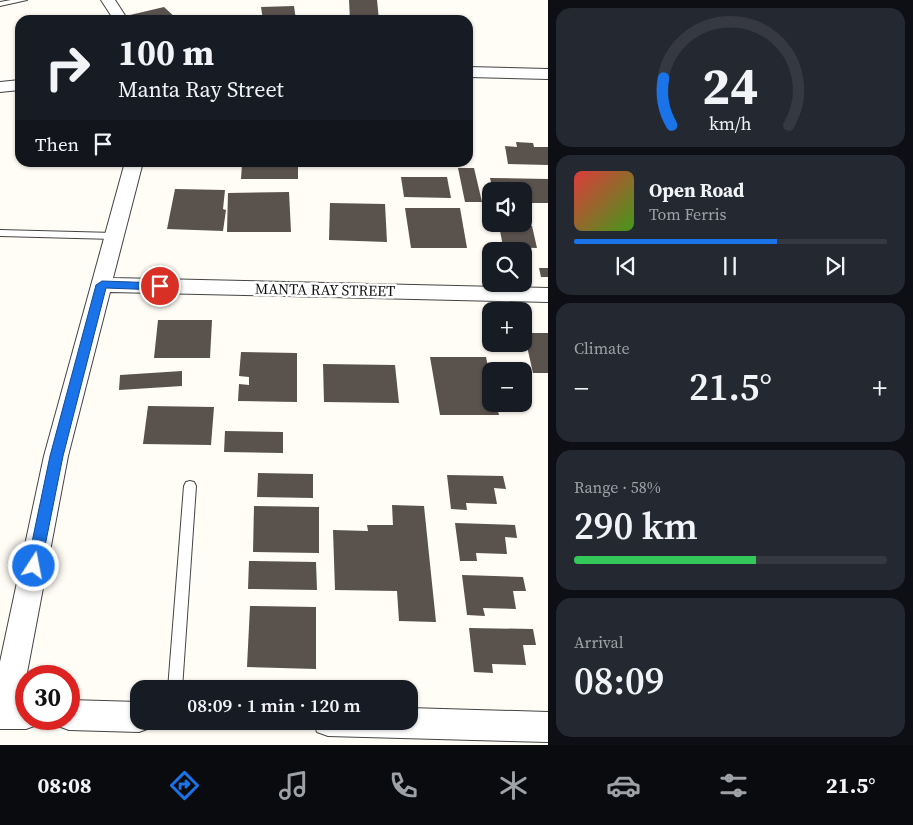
<!DOCTYPE html>
<html lang="en">
<head>
<meta charset="utf-8">
<style>
  body { margin:0; font-family:"Source Serif 4",serif; background:#242831; color:#f1f3f6; height:100vh; display:flex; flex-direction:column; font-size:19px; white-space:nowrap }
  * { box-sizing:border-box; margin:0 }
  p { font-size:16px; color:#9ea1a6 }
  .icon { flex:none; width:28px; height:28px; fill:none; stroke:currentColor; stroke-width:2; stroke-linecap:round; stroke-linejoin:round }
  .map { position:relative; flex:1; overflow:hidden }
  .sheet { display:flex; flex-direction:column; gap:8px; padding:8px; background:#0d0f14; width:365px }
  .sheet>* { flex:none }
  .banner { position:absolute; left:15px; top:15px; width:458px; height:152px; border-radius:15px; box-shadow:0 1px 4px #0004; background:#171b24; color:#f1f3f6; overflow:hidden }
  .fabs { position:absolute; left:482px; top:182px; display:grid; gap:10px }
  .fabs a { display:grid; place-items:center; width:50px; height:50px; border-radius:10px; background:#171b24; box-shadow:0 1px 4px #0004; font-size:25px }
  .speed { position:absolute; left:15px; top:665px; display:flex; gap:10px; font-size:25px; font-weight:700; text-align:center }
  .speed>* { display:grid; place-content:center; width:65px; height:65px; border-radius:50%; background:#171b24; box-shadow:0 1px 4px #0004; line-height:1 }
  .speed .limit { border:8px solid #d22; background:#fff; color:#111 }
  .pin { position:absolute; display:grid; place-items:center; width:42px; height:42px; color:#fff; margin:-21px; border:2px solid #fff; border-radius:50%; box-shadow:0 1px 5px #0007 }
  .me { position:absolute; width:55px; margin:-28px; rotate:11deg; stroke-linejoin:round; filter:drop-shadow(0 0 4px #0008) }
  .turn { display:flex; align-items:center; gap:18px; height:105px; padding:0 20px; font-size:22px }
  .turn .icon { width:65px; height:65px; stroke-width:2.5 }
  .turn b { display:block; font-size:35px; line-height:42px }
  .then { display:flex; align-items:center; height:48px; padding:0 20px; background:#0003; gap:10px; font-size:19px }
  .big { font-size:38px; font-weight:600; line-height:1.1 }
  .sheet .tile { flex:1; display:flex; flex-direction:column; justify-content:center; gap:8px; min-width:0; padding:0 18px; border-radius:15px; background:#242831 }
  .sheet .dial { align-items:center; gap:0 }
  .dial svg { height:130px; overflow:visible; fill:none; stroke:#363941; stroke-width:7; stroke-linecap:round; text-anchor:middle }
  .dial text { fill:#f1f3f6; stroke:none }
  .song { display:flex; align-items:center; gap:15px }
  .cover { width:60px; height:60px; border-radius:8px; background:linear-gradient(135deg,hsl(0 70% 55%),hsl(100 70% 35%)) }
  .played { height:5px; border-radius:2px; background:linear-gradient(90deg,#1a73e8 65%,#363941 65%) }
  .keys { display:flex; justify-content:space-around; direction:ltr }
  .heat { display:flex; justify-content:space-between; align-items:center; font-size:28px; direction:ltr }
  .charge { height:8px; border-radius:4px; background:linear-gradient(90deg,#34c759 58%,#363941 0) }
  .trip { position:absolute; left:130px; top:680px; width:288px; height:50px; border-radius:15px; background:#171b24; box-shadow:0 1px 4px #0004; font-weight:600; line-height:50px; text-align:center }
  .dock { display:flex; height:80px; justify-content:space-around; align-items:center; background:#090b0e; color:#9ea1a6 }
  .dock .icon { width:35px; height:35px }
  .dock .current { color:#1a73e8 }
  .dock b { font-size:22px; color:#f1f3f6 }
  main { display:flex; flex:1; min-height:0 }
  .map>svg:first-child { display:block }
</style>
</head>
<body>
<main>
<div class="map">
<svg width="548" height="745" viewBox="0 0 548 745">
  <rect width="100%" height="100%" fill="#fffdf5"/>
  <g fill="#5a524d">
    <path d="M349,0h28l2,20h-29z"/>
    <path d="M294,6l2,14h-33l-2,-13z"/>
    <path d="M164,7l13,12 -42,1 -5,-5z"/>
    <path d="M516,142l17,1 1,4h14v18l-40,-1 -3,-18 12,1z"/>
    <path d="M242,164l56,1v14h-57z"/>
    <path d="M458,168h16l8,34h-17z"/>
    <path d="M401,177h46l4,21 -47,-1z"/>
    <path d="M490,178l58,1v24h-24v-12h-31z"/>
    <path d="M175,189l50,1 -2,19 3,1 -3,21 -56,-2z"/>
    <path d="M289,192l2,40h-64l1,-39z"/>
    <path d="M330,203l55,1 2,38 -58,-2z"/>
    <path d="M405,208h55l7,40h-56z"/>
    <path d="M499,225l33,1 5,22 -34,-1z"/>
    <path d="M539,268h9v9h-7z"/>
    <path d="M158,320h54l-2,38h-56z"/>
    <path d="M524,333h24v40h-15z"/>
    <path d="M241,352l56,1v49l-59,-1 1,-17 10,1v-8l-10,-1z"/>
    <path d="M430,357h56l5,24v23h5l3,11h-59z"/>
    <path d="M323,364l72,1 4,38 -75,-1z"/>
    <path d="M182,371v15l-63,4 1,-15z"/>
    <path d="M148,406l66,1 -3,38 -68,-1z"/>
    <path d="M225,431l58,1v21l-59,-1z"/>
    <path d="M258,473l55,1v24l-56,-1z"/>
    <path d="M447,475l56,1 3,13 -12,-1 3,16 -31,-1 1,7 -16,-1z"/>
    <path d="M392,505l32,1 12,116 -37,-1 -2,-30 -62,-1 -2,-60 35,1 -1,-6h26z"/>
    <path d="M254,506l65,1v46l-66,-1z"/>
    <path d="M455,523l60,2 2,13 -12,-1 2,17 -31,-1 1,8h-17z"/>
    <path d="M249,561l67,1 1,28 -69,-1z"/>
    <path d="M462,575l61,2 3,14h-13l3,18 -33,-1 2,8 -18,-1z"/>
    <path d="M250,606l66,1v62l-69,-2z"/>
    <path d="M469,628l64,1 3,16h-13l3,20 -34,-1 1,9 -19,-1z"/>
  </g>
  <g fill="none" stroke-linecap="round" stroke-linejoin="round">
    <g stroke="#444" stroke-width="2">
      <g id="lane">
        <path d="M11,0h16l-27,6v-4z"/>
        <path d="M0,230l114,3 5,3 -5,3 -114,-3z"/>
        <path d="M190,481l4,1 2,4 -14,203h-14l16,-203 2,-4z"/>
      </g>
    </g>
    <g stroke="#444" stroke-width="2">
      <g id="street">
        <path d="M101,0h14l13,20h-14z"/>
        <path d="M468,67l80,2v10l-80,-2z"/>
        <path d="M20,80v10l-20,2v-10z"/>
        <path d="M125,162h18l-30,116 435,10v14l-438,-10 -42,164 -46,243h4v20h13l-2,6 -11,4h-26v-67l44,-206z"/>
        <path d="M69,700l70,2v19h13l-2,7 -11,4 -70,-2 -11,-4 -3,-7h14z"/>
        <path d="M409,708l139,4v30l-220,-6 -11,-4 -4,-11h96z"/>
      </g>
    </g>
    <use href="#lane" fill="#fff" fill-rule="evenodd"/>
    <use href="#street" fill="#fff" fill-rule="evenodd"/>
  </g>
  <path fill="#1a73e8" stroke="#114b97" d="M102,281l58,2 5,3 -5,4 -54,-2 -43,168 -22,110 -2,5 -5,1 -5,-1 -2,-5 23,-110 46,-171z"/>
  <g text-anchor="middle" stroke-width="5" stroke-linejoin="round" paint-order="stroke">
    <g font-size="15" fill="#111" stroke="#fff">
      <text transform="translate(325 290) rotate(1)" y="5">MANTA RAY STREET</text>
    </g>
  </g>
</svg>
<div class="fabs">
<a><svg class="icon" aria-label="sound" viewBox="0 0 24 24"><path d="M4 9h4l5-4v14l-5-4H4zM17 9q2 3 0 6"/></svg></a>
<a><svg class="icon" aria-label="search" viewBox="0 0 24 24"><circle cx="10" cy="10" r="6"/><path d="M15 15l6 6"/></svg></a>
<a>+</a>
<a>−</a>
</div>
<div class="speed"><div class="limit">30</div></div>
<div class="pin" style="left:160px;top:286px;background:#d93025"><svg class="icon" aria-label="arrive" viewBox="0 0 24 24"><path d="M6 21V4h12l-3 4 3 4H6"/></svg></div>
<svg class="me" style="left:34px;top:566px" viewBox="-20 -20 40 40"><circle r="17" fill="#1a73e8" stroke="#fff" stroke-width="3"/><path d="M0-11L8 9 0 5-8 9z" fill="#fff"/></svg>
<div class="trip">08:09 · 1 min · 120 m</div>
<div class="banner">
<div class="turn"><svg class="icon" aria-label="right" viewBox="0 0 24 24"><path d="M7 20v-9h11M14 6l5 5-5 5"/></svg><div><b>100 m</b>Manta Ray Street</div></div>
<div class="then">Then<svg class="icon" aria-label="arrive" viewBox="0 0 24 24"><path d="M6 21V4h12l-3 4 3 4H6"/></svg></div>
</div>
</div>
<section class="sheet">
<div class="tile dial"><svg viewBox="0 0 100 80">
<path d="M14 69A42 42 0 1 1 86 69"/>
<path d="M14 69A42 42 0 0 1 9 40" stroke="#1a73e8"/>
<text x="50" y="56" font-size="32" font-weight="700">24</text>
<text x="50" y="72" font-size="11">km/h</text>
</svg></div>
<div class="tile">
<div class="song"><i class="cover"></i><div><b>Open Road</b><p>Tom Ferris</p></div></div>
<div class="played"></div>
<div class="keys"><svg class="icon" aria-label="previous" viewBox="0 0 24 24"><path d="M18 5L8 12l10 7zM5 5v14"/></svg><svg class="icon" aria-label="pause" viewBox="0 0 24 24"><path d="M8 5v14M16 5v14"/></svg><svg class="icon" aria-label="next" viewBox="0 0 24 24"><path d="M6 5l10 7-10 7zM19 5v14"/></svg></div>
</div>
<div class="tile"><p>Climate</p>
<div class="heat"><a>−</a><b class="big">21.5°</b><a>+</a></div>
</div>
<div class="tile"><p>Range · 58%</p><b class="big">290 km</b><div class="charge"></div></div>
<div class="tile"><p>Arrival</p><b class="big">08:09</b></div>
</section>
</main>
<nav class="dock">
<b>08:08</b>
<svg class="icon current" aria-label="directions" viewBox="0 0 24 24"><path d="M12 3l9 9-9 9-9-9zM9 14v-3h6M13 9l2 2-2 2"/></svg>
<svg class="icon" aria-label="music" viewBox="0 0 24 24"><path d="M9 18V5l10-2v13"/><circle cx="6" cy="18" r="3"/><circle cx="16" cy="16" r="3"/></svg>
<svg class="icon" aria-label="phone" viewBox="0 0 24 24"><path d="M5 4h4l2 5-3 2q2 4 5 5l2-3 5 2v4C11 20 4 13 5 4z"/></svg>
<svg class="icon" aria-label="climate" viewBox="0 0 24 24"><path d="M12 3v18M4 7l16 10M4 17L20 7"/></svg>
<svg class="icon" aria-label="car" viewBox="0 0 24 24"><path d="M5 17H2v-5l4-1 3-4h7l3 4 3 1v5h-3M9 17h6M6 11h13"/><circle cx="7" cy="17" r="2"/><circle cx="17" cy="17" r="2"/></svg>
<svg class="icon" aria-label="filters" viewBox="0 0 24 24"><path d="M4 7h16M4 17h16"/><circle cx="9" cy="7" r="2"/><circle cx="15" cy="17" r="2"/></svg>
<b>21.5°</b>
</nav>
</body>
</html>
